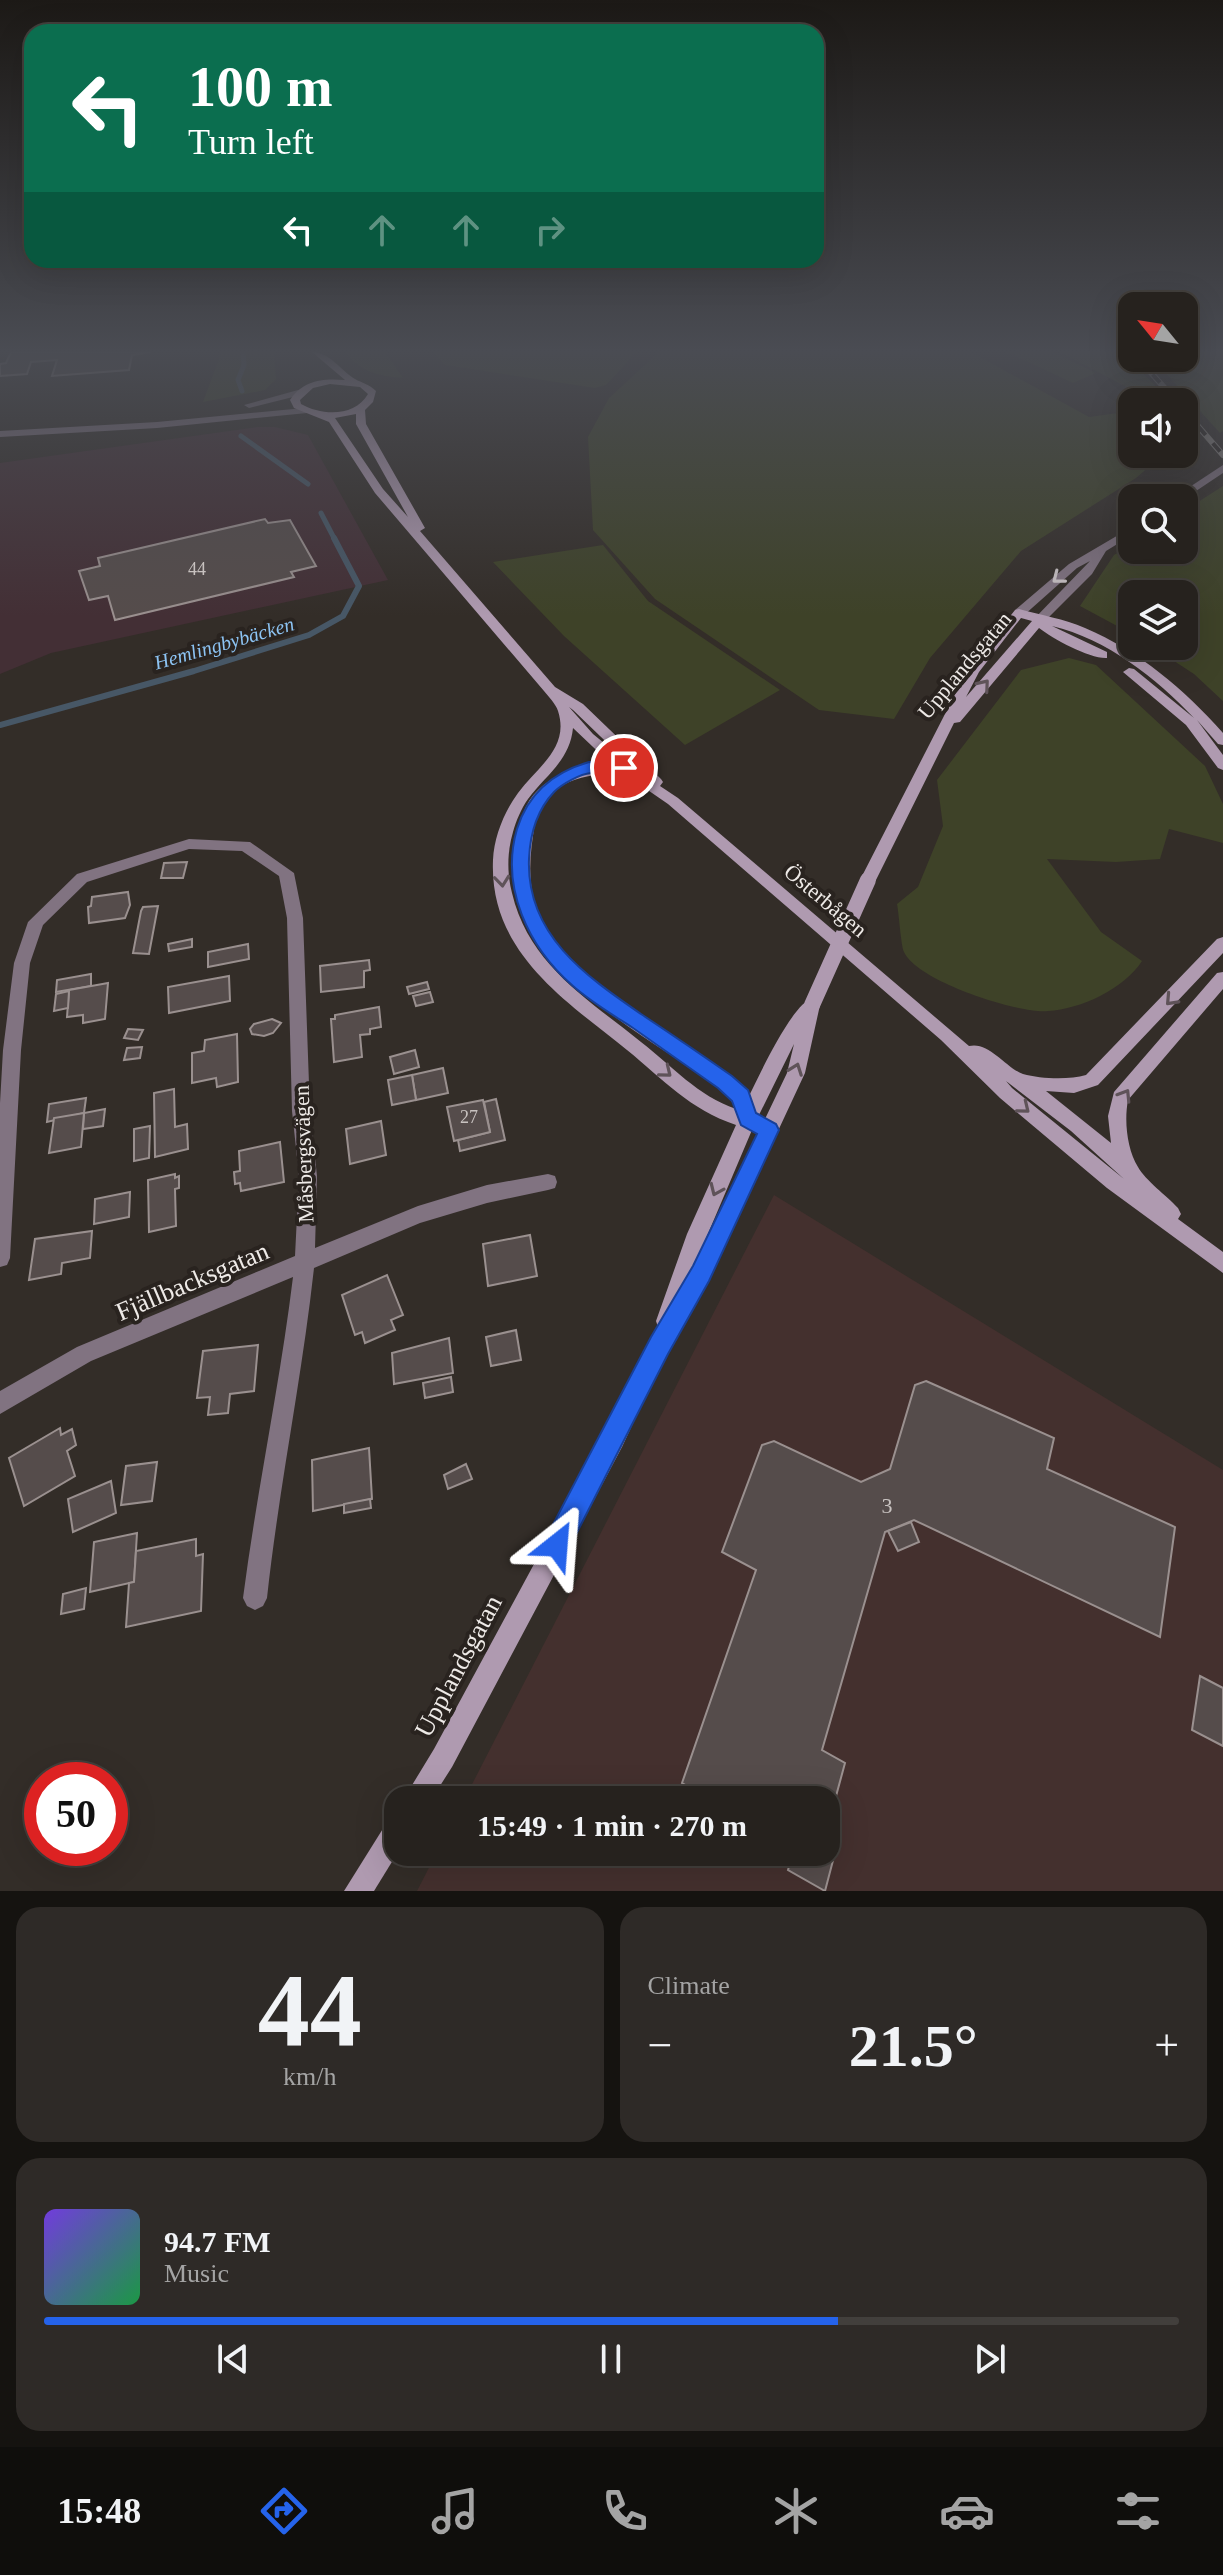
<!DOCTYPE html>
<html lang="en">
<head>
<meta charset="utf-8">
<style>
  body { margin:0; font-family:Georgia,serif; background:#2e2a27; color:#f1f3f6; height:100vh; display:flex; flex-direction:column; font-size:30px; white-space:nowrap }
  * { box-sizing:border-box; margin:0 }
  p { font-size:26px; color:#a4a4a4 }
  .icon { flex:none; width:44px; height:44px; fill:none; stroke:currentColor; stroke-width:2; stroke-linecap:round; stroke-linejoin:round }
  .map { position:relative; height:1891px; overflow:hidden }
  .details { display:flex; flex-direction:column; gap:16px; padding:16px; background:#151310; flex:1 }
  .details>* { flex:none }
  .banner { position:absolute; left:24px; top:24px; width:800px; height:244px; border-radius:24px; box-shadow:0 8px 32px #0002,0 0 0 2px #423f3c; background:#0b6e4f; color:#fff; overflow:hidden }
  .needle { width:52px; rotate:300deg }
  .buttons { position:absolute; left:1118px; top:292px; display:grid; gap:16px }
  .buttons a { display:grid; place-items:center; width:80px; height:80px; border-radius:16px; background:#26221e; box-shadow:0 8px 32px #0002,0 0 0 2px #423f3c; font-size:40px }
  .speed { position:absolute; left:24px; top:1762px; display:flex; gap:16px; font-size:40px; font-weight:700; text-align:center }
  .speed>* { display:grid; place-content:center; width:104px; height:104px; border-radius:50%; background:#26221e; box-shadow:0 8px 32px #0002,0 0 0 2px #423f3c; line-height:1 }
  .speed .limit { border:12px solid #d22; background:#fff; color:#111 }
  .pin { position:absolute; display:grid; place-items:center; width:68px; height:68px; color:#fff; margin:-34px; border:4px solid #fff; border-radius:50%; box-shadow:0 2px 8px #0007 }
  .me { position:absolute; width:88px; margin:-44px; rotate:28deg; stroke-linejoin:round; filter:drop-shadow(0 0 6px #0008) }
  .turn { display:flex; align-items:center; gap:28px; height:168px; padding:0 32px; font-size:36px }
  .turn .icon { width:104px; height:104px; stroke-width:2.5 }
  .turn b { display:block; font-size:56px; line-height:68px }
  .lanes { display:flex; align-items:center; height:76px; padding:0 32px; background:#0003; justify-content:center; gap:40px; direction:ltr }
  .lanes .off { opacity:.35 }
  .big { font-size:60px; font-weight:700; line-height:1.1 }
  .details .widget { flex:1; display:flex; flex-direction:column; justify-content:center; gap:12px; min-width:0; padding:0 28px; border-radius:24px; background:#2e2a27 }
  .details .dial { align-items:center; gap:0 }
  .dial b { font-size:104px; line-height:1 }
  .song { display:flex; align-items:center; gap:24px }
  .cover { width:96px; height:96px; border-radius:12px; background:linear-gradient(135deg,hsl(260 70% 55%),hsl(140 70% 35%)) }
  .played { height:8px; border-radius:4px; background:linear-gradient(90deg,#2563eb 70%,#423f3c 70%) }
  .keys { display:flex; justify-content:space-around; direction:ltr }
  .heat { display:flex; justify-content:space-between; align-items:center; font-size:44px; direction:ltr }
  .details .tiles { flex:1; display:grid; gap:16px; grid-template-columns:1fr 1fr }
  .widget:last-child { grid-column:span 2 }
  .trip { position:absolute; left:384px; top:1786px; width:456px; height:80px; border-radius:24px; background:#26221e; box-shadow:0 8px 32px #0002,0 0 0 2px #423f3c; font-weight:700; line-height:80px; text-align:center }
  .tab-bar { display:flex; height:128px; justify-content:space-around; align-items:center; background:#0f0e0c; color:#a4a4a4 }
  .tab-bar .icon { width:56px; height:56px }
  .tab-bar .on { color:#2563eb }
  .tab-bar b { font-size:36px; color:#f1f3f6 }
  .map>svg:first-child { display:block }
</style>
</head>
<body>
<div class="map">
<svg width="1223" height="1891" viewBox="0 0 1223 1891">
  <rect width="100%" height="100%" fill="#332d28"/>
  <path fill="#432f35" d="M258,427h17l33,8 80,145 -337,73 -51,21v-211z"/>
  <path fill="#44302e" d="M774,1195l449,275v421h-806l20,-39h389v-52h-362z"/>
  <g fill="#3e4228">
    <path d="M219,352h55l2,27 -11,11 -62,12 16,-43z"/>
    <path d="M345,352h40l18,26c-25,-2 -42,-6 -58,-26z"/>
    <path d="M434,352h203l-31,33 -11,3 -150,-23z"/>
    <path d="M659,352h312l118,65 43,-6v43h32l-28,24 -115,73 -91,107 -36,61 -75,-9 -164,-111 -62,-69 -5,-93 21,-39z"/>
    <path d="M1007,352h46l43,21 -23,10z"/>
    <path d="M1060,352h61l51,50h-17z"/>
    <path d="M1184,352h39v79l-3,2 -68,-75h32z"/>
    <path d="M1223,486v215l-29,-27 -43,-28h33v-52h-52v40l-52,-28 34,-51 18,-11v6h52v-39z"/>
    <path d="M603,545l45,56 132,89 -95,55 -121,-109 -71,-74z"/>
    <path d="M1069,658l27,7 109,101 18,38v39l-54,-14 -9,30 -44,3 -69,-3 54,73 41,29c-18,28 -61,48 -94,50 -30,3 -131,-30 -144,-59 -3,-6 -5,-38 -7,-48l21,-17 25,-61 -6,-46 84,-110z"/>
  </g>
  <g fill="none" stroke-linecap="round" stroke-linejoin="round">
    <g stroke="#475766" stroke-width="5">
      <path d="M242,391l-4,-11 6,-15 -1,-13"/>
      <path d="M241,436l67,48"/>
      <path d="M321,513l14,27"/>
    </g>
    <path stroke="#475766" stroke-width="6" d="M0,725l194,-54 115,-36 34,-19 16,-30 -25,-48"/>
  </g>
  <g fill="#554c4b" stroke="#9a908f" stroke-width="2">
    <path d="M11,352h140l-19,3 -3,15 -77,6 5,-16 -26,2 -4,12 -27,2v-12l6,-1z"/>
    <path d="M265,519l3,4 22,-3 26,46 -25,6 3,5 -179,43 -7,-24 -19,4 -10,-29 21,-5 -2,-8z"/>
    <path d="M187,862l-4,16h-22l3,-15z"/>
    <path d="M128,892l2,13 -5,13 -36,5 -1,-16 3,-1 1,-9z"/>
    <path d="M158,906l-9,48 -16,-1 8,-42 2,-4z"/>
    <path d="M192,939v8l-23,4 -1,-7z"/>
    <path d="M248,944l1,15 -41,8v-15z"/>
    <path d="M369,960l1,10 -6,1v16l-43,5 -1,-26z"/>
    <path d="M91,974v12l-35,6 1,-12z"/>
    <path d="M229,976l1,25 -61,12 -1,-26z"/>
    <path d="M427,982l2,7 -20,5 -2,-7z"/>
    <path d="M108,983l-3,36 -22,4v-8l-16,2 2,-27z"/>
    <path d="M69,991l-1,17 -14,3 2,-17z"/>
    <path d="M430,992l3,10 -17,4 -3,-10z"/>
    <path d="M379,1007l2,20 -11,2v5l-10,1 2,22 -28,5 -3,-43h4v-4z"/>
    <path d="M272,1019l9,4 -8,10 -9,3 -12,-2 -2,-5 4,-5z"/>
    <path d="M128,1029l15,1 -5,10 -14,-2z"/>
    <path d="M237,1034l1,48 -21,5 -1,-9 -24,5v-30l12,-2 1,-11z"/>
    <path d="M142,1047l-2,11 -16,2 3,-12z"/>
    <path d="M415,1050l4,17 -25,7 -4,-17z"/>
    <path d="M443,1068l5,25 -32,7 -4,-25z"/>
    <path d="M412,1075l4,25 -24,5 -4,-25z"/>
    <path d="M174,1089l1,38 12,-3 1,25 -33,8 -1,-64z"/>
    <path d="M86,1098l-2,15 -37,9 2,-18z"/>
    <path d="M496,1099l9,41 -45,11 -2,-11 32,-8 -6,-30z"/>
    <path d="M483,1100l7,32 -36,9 -7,-34z"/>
    <path d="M105,1109l-2,17 -20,3 1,-16z"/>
    <path d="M84,1113l-3,34 -32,6 5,-35z"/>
    <path d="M381,1121l5,34 -36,9 -4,-35z"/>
    <path d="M150,1126l-1,32 -15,3v-32z"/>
    <path d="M280,1142l4,40 -43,9 -1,-8 -5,1 -1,-12 6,-1 -1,-20z"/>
    <path d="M175,1174v4l4,-2v12l-4,1 1,37 -27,6 -1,-52z"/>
    <path d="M130,1192l-1,25 -35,7 1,-25z"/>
    <path d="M92,1231l-2,27 -28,5 -1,11 -32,6 6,-41z"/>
    <path d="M530,1235l7,41 -49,10 -5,-42z"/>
    <path d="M387,1275l16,40 -12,5 4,10 -30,13 -3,-11 -7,3 -13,-40z"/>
    <path d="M516,1330l5,30 -30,6 -5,-29z"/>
    <path d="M449,1338l4,35 -59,11 -2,-31z"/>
    <path d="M258,1345l-4,46 -24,3 -2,19 -20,2 2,-18 -13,1 6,-47z"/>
    <path d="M451,1377l2,15 -28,6 -2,-15z"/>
    <path d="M926,1381l128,57 -7,31 128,58 -15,110 -246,-117 -29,12 -63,218 23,13 -19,70v-33h-114l-30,-17 74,-213 -34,-18 40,-107 12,-4 87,41 29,-13 25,-84z"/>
    <path d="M60,1428l1,7 11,-6 4,16 -9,6 8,25 -51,30 -15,-48z"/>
    <path d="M369,1448l3,51 -59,12 -1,-51z"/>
    <path d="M157,1462l-5,39 -31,4 5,-39z"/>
    <path d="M466,1464l6,15 -24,10 -4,-14z"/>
    <path d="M111,1481l5,32 -43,19 -5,-33z"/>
    <path d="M370,1499l1,9 -27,5v-9z"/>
    <path d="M911,1522l8,20 -21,9 -10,-20z"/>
    <path d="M137,1533l-3,49 -44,10 4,-50z"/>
    <path d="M196,1539v17l7,-2 -2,57 -75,16 3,-44 5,-1 2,-31z"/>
    <path d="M86,1588l-2,21 -23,5 2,-20z"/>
    <path d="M1200,1676l23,12v58l-31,-16z"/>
    <path d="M826,1843l10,6 -11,42 -37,-21 5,-18h33z"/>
  </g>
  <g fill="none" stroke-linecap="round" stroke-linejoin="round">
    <path fill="#817381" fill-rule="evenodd" d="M189,839l61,3 44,31 9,45 7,193 7,65 -2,72 103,-42 69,-21 61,-11 7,2 2,6 -2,6 -7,2 -61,13 -67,20 -106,45c-12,110 -35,219 -47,330l-4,8 -8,4 -8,-4 -4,-8c14,-108 37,-214 50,-321l-202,84 -91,53v-23l77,-44 218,-91 4,-80 -7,-65 -5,-193 -8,-42 -37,-25 -53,-2 -102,33 -44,43 -13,38 -9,87 -11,208 -3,7 -7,2v-164l3,-53 11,-87 14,-41 49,-48z"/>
    <g fill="#817381" fill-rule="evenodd">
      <path d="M298,390l5,3 -2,2 -52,13 -5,-3z"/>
      <path d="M304,408l3,1v4l-150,15 -157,9v-6l157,-9z"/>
      <path d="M1223,465v8l-39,26 -11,-1z"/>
      <path d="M1132,527v8l-26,16 -14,23 -50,50h-8l-2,-3 58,-60 -13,7 -54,48h-8v-6l54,-46z"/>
    </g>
    <g fill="#af9ab0" fill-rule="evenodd">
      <path d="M312,352c18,0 28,18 43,27 7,4 14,5 21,12l-3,11 -8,8 1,14 59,104 -5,3 135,156 28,17 78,75 2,3 -3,4 18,12 291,248c20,-5 37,22 54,28 18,5 46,6 63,1l131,-136 6,-2v16l-125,132 -24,8 -28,-2 65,52 -3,-27 6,-24 103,-119 6,-1v17l-95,111c-4,21 -1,49 10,67 7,13 29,29 40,41l3,6 -3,5 45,33v21l-116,-85 -107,-90 -59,-58 -273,-236 -45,-31c-36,0 -80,8 -88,50 -5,30 -8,56 1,85 21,68 146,133 202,174l11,14c11,-22 42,-90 63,-98l6,2 2,5 -15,68 -97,208 -42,71 -44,95 -170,320 -21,33h-28l31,-51 172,-318 52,-104 -2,-6 31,-87 49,-109c-47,-16 -72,-45 -109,-75 -62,-50 -138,-98 -134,-190 1,-23 11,-48 25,-67 19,-26 52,-45 40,-82 -2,-7 -10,-15 -14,-20l-169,-198 -46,-71 -35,-14 -4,-8c13,-20 33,-22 55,-20zM330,384l30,3 8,7c-13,23 -46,22 -67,10l-1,-4 13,-12zM356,414v10l52,93 -25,-28 -48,-71zM569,707l4,3 54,52 -34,-28zM573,728l38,36c-38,2 -81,15 -90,58 -3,15 -9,34 -7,48 8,109 134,165 212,222l10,17c-38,-13 -64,-43 -95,-67 -53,-43 -112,-77 -129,-149 -5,-19 -5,-41 1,-61 3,-11 8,-23 15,-33 18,-24 42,-39 45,-71zM794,1044l-7,29 -22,46 -7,-2zM1006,1081l65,50 53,48 -112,-91zM752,1130l6,3 -65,136z"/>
      <path d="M1019,609c22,6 45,10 66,19 54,23 99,61 138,105v12l-5,-1 -21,-24 26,35v15l-5,-2 -32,-43 -63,-53 6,-4 5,1 60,49c-38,-40 -87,-79 -142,-92l55,26v6c-17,1 -54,-19 -68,-30l-79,94 -6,1 -78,157 -3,4h-10l-3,-4 107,-209 48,-61zM1021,618l11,3 -66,76 13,-25z"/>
      <path d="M398,1815v37l-24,39h-30l45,-72z"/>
    </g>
    <g stroke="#88837f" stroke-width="6">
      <g id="rail">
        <path d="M1138,358l39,44"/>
        <path d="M1184,410l39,45"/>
      </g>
    </g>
    <use href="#rail" stroke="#29231f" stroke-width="4" stroke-dasharray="11" stroke-linecap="butt"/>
    <path stroke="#af9ab0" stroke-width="16" d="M812,1005l56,-125"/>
  </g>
  <defs><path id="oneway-chevron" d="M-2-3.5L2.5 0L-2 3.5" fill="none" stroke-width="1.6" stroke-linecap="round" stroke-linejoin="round" transform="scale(2)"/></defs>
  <use stroke="#cdc6c8" href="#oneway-chevron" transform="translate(1058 578) rotate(142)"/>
  <g stroke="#5f5359">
    <use href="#oneway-chevron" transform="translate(984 685) rotate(-50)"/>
    <use href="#oneway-chevron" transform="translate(502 881) rotate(84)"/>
    <use href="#oneway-chevron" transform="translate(1171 1000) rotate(133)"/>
    <use href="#oneway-chevron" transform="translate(796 1069) rotate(-70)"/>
    <use href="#oneway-chevron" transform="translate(666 1072) rotate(39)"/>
    <use href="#oneway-chevron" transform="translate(1125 1095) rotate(-58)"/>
    <use href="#oneway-chevron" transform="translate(1024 1108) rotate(39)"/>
    <use href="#oneway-chevron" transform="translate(716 1190) rotate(114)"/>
  </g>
  <linearGradient id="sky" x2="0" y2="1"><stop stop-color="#1c1916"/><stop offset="0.57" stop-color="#4a4c53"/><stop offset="1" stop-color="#4a4c53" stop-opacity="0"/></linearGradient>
  <rect width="1223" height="616" fill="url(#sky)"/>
  <path fill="#2563eb" stroke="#184099" stroke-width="2" d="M589,762l35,1 8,5c-9,10 -28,4 -41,5 -11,1 -29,11 -37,19 -17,18 -24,43 -25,67 -3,76 57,117 112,155 30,20 61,41 91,62l16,14 8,23 20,11 3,6 -70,151 -41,73 -102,200 -9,4 -10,-4 -4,-9 4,-9 104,-199 42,-71 64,-132 -16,-9 -9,-24 -14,-13c-28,-20 -57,-40 -85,-60 -20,-13 -42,-26 -60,-42 -45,-39 -73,-99 -56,-157 11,-36 37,-57 72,-67z"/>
  <g text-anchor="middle" stroke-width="8" stroke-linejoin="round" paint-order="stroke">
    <g font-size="18" fill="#c8c2c0">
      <text x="197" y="575">44</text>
      <text x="469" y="1123">27</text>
    </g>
    <g font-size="20" font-style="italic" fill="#8dc4f4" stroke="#29231f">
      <text transform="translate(224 643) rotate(-16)" y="7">Hemlingbybäcken</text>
    </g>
    <g font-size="22" fill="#eeeae7" stroke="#29231f">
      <text transform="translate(964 665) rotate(-50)" y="8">Upplandsgatan</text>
      <text transform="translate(826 900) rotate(40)" y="8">Österbågen</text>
      <text transform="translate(303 1154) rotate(-92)" y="8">Måsbergsvägen</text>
    </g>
    <g font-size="22" fill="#c8c2c0">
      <text x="887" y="1513">3</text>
    </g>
    <g font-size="26" fill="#eeeae7" stroke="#29231f">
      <text transform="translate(192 1281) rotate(-23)" y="9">Fjällbacksgatan</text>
      <text transform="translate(458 1666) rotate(-62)" y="9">Upplandsgatan</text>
    </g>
  </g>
</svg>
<div class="buttons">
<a><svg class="needle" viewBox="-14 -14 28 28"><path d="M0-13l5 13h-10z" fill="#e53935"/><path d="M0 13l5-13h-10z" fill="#a4a4a4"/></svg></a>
<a><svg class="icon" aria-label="sound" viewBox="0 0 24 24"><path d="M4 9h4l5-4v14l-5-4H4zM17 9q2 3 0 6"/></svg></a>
<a><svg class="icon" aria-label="search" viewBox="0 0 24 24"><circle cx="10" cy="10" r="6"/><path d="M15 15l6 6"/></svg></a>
<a><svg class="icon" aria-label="layers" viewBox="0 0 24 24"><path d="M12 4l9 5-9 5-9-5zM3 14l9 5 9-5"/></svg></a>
</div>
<div class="speed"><div class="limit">50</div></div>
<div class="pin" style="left:624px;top:768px;background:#d93025"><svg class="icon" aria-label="arrive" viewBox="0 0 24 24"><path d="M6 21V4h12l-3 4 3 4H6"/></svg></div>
<svg class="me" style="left:557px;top:1545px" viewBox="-20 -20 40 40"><path d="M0-17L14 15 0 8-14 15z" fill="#2563eb" stroke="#fff" stroke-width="4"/></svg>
<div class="trip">15:49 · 1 min · 270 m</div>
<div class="banner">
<div class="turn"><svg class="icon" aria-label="left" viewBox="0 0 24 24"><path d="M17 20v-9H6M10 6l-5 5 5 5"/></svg><div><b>100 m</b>Turn left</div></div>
<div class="lanes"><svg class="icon" aria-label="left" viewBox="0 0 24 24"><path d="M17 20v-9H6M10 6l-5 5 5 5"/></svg><svg class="icon off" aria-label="ahead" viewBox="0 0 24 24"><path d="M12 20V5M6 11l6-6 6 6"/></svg><svg class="icon off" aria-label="ahead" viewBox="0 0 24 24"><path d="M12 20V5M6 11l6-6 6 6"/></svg><svg class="icon off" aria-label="right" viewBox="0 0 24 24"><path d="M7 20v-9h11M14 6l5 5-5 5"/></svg></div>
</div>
</div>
<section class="details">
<div class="tiles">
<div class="widget dial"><b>44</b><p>km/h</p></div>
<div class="widget"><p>Climate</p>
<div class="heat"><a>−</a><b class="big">21.5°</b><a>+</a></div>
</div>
<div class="widget">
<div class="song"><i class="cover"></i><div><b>94.7 FM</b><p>Music</p></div></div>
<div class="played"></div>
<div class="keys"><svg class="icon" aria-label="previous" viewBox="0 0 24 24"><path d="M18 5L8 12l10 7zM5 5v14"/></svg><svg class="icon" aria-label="pause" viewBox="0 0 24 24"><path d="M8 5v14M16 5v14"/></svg><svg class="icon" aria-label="next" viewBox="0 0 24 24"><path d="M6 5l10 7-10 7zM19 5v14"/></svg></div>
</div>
</div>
</section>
<nav class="tab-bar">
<b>15:48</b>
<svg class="icon on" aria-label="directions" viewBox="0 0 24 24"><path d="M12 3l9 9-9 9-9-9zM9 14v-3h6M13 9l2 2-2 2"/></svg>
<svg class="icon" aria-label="music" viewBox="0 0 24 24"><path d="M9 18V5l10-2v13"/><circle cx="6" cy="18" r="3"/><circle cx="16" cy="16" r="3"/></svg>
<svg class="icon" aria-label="phone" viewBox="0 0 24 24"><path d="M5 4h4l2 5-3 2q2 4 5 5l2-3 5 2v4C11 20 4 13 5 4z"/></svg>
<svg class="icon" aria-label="climate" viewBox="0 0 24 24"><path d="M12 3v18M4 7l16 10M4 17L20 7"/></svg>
<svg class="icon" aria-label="car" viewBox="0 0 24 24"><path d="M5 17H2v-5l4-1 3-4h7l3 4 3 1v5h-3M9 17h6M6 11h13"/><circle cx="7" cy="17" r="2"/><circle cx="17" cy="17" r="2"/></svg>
<svg class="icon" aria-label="filters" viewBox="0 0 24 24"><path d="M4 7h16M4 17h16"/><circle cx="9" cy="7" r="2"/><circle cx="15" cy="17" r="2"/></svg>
</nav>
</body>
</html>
